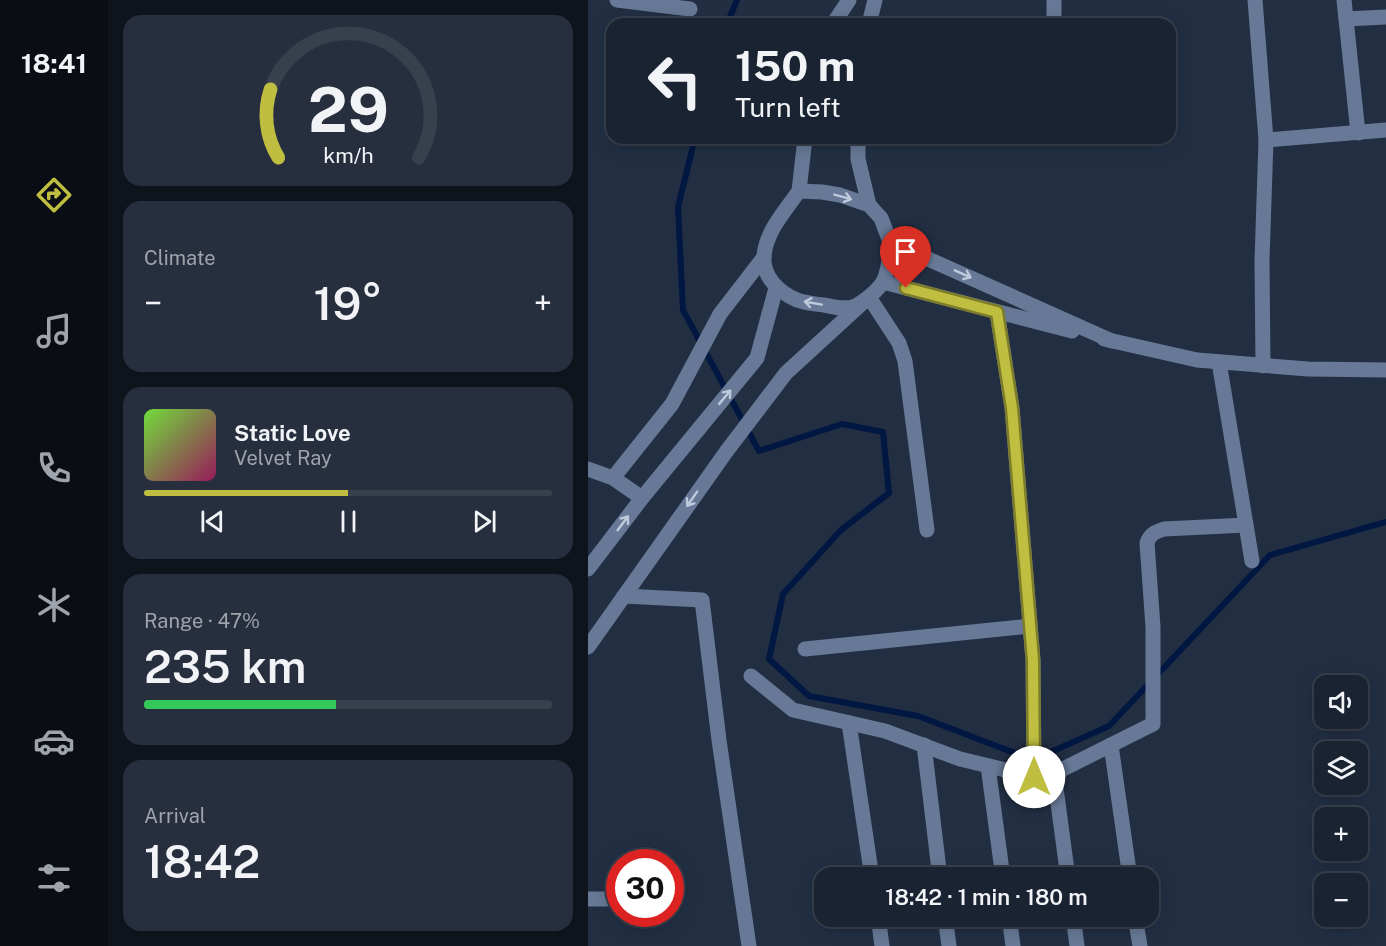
<!DOCTYPE html>
<html lang="en">
<head>
<meta charset="utf-8">
<style>
  body { margin:0; font-family:"Public Sans",sans-serif; background:#272f3e; color:#f1f3f6; height:100vh; display:flex; flex-direction:column; font-size:22px; white-space:nowrap }
  * { box-sizing:border-box; margin:0 }
  p { font-size:20px; color:#9fa4ac }
  .icon { flex:none; width:33px; height:33px; fill:none; stroke:currentColor; stroke-width:2; stroke-linecap:round; stroke-linejoin:round }
  .map { position:relative; flex:1; overflow:hidden }
  .details { display:flex; flex-direction:column; gap:15px; padding:15px; background:#0e131c; width:480px }
  .details>* { flex:none }
  .hud { position:absolute; left:18px; top:18px; width:570px; height:126px; border-radius:18px; box-shadow:0 3px 15px #0003,0 0 0 2px #38404d; background:#1a2332; color:#f1f3f6; overflow:hidden }
  .buttons { position:absolute; left:726px; top:675px; display:grid; gap:12px }
  .buttons a { display:grid; place-items:center; width:54px; height:54px; border-radius:12px; background:#1a2332; box-shadow:0 3px 15px #0003,0 0 0 2px #38404d; font-size:30px }
  .speed { position:absolute; left:18px; top:849px; display:flex; gap:12px; font-size:30px; font-weight:700; text-align:center }
  .speed>* { display:grid; place-content:center; width:78px; height:78px; border-radius:50%; background:#1a2332; box-shadow:0 3px 15px #0003,0 0 0 2px #38404d; line-height:1 }
  .speed .limit { border:9px solid #d22; background:#fff; color:#111 }
  .pin { position:absolute; display:grid; place-items:center; width:51px; height:51px; color:#fff; margin:-62px -26px; border-radius:50% 50% 50% 0; rotate:-45deg; box-shadow:0 0 6px #0007 }
  .pin .icon { rotate:45deg }
  .me { position:absolute; width:66px; margin:-33px; rotate:0deg; stroke-linejoin:round; filter:drop-shadow(0 0 4px #0008) }
  .turn { display:flex; align-items:center; gap:21px; height:126px; padding:0 30px; font-size:27px }
  .turn .icon { width:78px; height:78px; stroke-width:2.5 }
  .turn b { display:block; font-size:42px; line-height:51px }
  .big { font-size:45px; font-weight:600; line-height:1.1 }
  .details .widget { flex:1; display:flex; flex-direction:column; justify-content:center; gap:9px; min-width:0; padding:0 21px; border-radius:18px; background:#272f3e }
  .details .dial { align-items:center; gap:0 }
  .dial svg { height:156px; overflow:visible; fill:none; stroke:#38404d; stroke-width:7; stroke-linecap:round; text-anchor:middle }
  .dial text { fill:#f1f3f6; stroke:none }
  .song { display:flex; align-items:center; gap:18px }
  .cover { width:72px; height:72px; border-radius:9px; background:linear-gradient(135deg,hsl(100 70% 55%),hsl(330 70% 35%)) }
  .played { height:6px; border-radius:3px; background:linear-gradient(90deg,#bfbe41 50%,#38404d 50%) }
  .keys { display:flex; justify-content:space-around; direction:ltr }
  .heat { display:flex; justify-content:space-between; align-items:center; font-size:33px; direction:ltr }
  .charge { height:9px; border-radius:4px; background:linear-gradient(90deg,#34c759 47%,#38404d 0) }
  .trip { position:absolute; left:226px; top:867px; width:345px; height:60px; border-radius:18px; background:#1a2332; box-shadow:0 3px 15px #0003,0 0 0 2px #38404d; font-weight:600; line-height:60px; text-align:center }
  main { display:flex; flex:1; min-height:0 }
  .tab-bar { display:flex; flex-direction:column; width:108px; justify-content:space-around; align-items:center; background:#0a0e14; color:#9fa4ac }
  .tab-bar .icon { width:42px; height:42px }
  .tab-bar .on { color:#bfbe41 }
  .tab-bar b { font-size:27px; color:#f1f3f6 }
  .map>svg:first-child { display:block }
</style>
</head>
<body>
<main>
<nav class="tab-bar">
<b>18:41</b>
<svg class="icon on" aria-label="directions" viewBox="0 0 24 24"><path d="M12 3l9 9-9 9-9-9zM9 14v-3h6M13 9l2 2-2 2"/></svg>
<svg class="icon" aria-label="music" viewBox="0 0 24 24"><path d="M9 18V5l10-2v13"/><circle cx="6" cy="18" r="3"/><circle cx="16" cy="16" r="3"/></svg>
<svg class="icon" aria-label="phone" viewBox="0 0 24 24"><path d="M5 4h4l2 5-3 2q2 4 5 5l2-3 5 2v4C11 20 4 13 5 4z"/></svg>
<svg class="icon" aria-label="climate" viewBox="0 0 24 24"><path d="M12 3v18M4 7l16 10M4 17L20 7"/></svg>
<svg class="icon" aria-label="car" viewBox="0 0 24 24"><path d="M5 17H2v-5l4-1 3-4h7l3 4 3 1v5h-3M9 17h6M6 11h13"/><circle cx="7" cy="17" r="2"/><circle cx="17" cy="17" r="2"/></svg>
<svg class="icon" aria-label="filters" viewBox="0 0 24 24"><path d="M4 7h16M4 17h16"/><circle cx="9" cy="7" r="2"/><circle cx="15" cy="17" r="2"/></svg>
</nav>
<section class="details">
<div class="widget dial"><svg viewBox="0 0 100 80">
<path d="M14 69A42 42 0 1 1 86 69"/>
<path d="M14 69A42 42 0 0 1 10 34" stroke="#bfbe41"/>
<text x="50" y="56" font-size="32" font-weight="700">29</text>
<text x="50" y="72" font-size="11">km/h</text>
</svg></div>
<div class="widget"><p>Climate</p>
<div class="heat"><a>−</a><b class="big">19°</b><a>+</a></div>
</div>
<div class="widget">
<div class="song"><i class="cover"></i><div><b>Static Love</b><p>Velvet Ray</p></div></div>
<div class="played"></div>
<div class="keys"><svg class="icon" aria-label="previous" viewBox="0 0 24 24"><path d="M18 5L8 12l10 7zM5 5v14"/></svg><svg class="icon" aria-label="pause" viewBox="0 0 24 24"><path d="M8 5v14M16 5v14"/></svg><svg class="icon" aria-label="next" viewBox="0 0 24 24"><path d="M6 5l10 7-10 7zM19 5v14"/></svg></div>
</div>
<div class="widget"><p>Range · 47%</p><b class="big">235 km</b><div class="charge"></div></div>
<div class="widget"><p>Arrival</p><b class="big">18:42</b></div>
</section>
<div class="map">
<svg width="798" height="946" viewBox="0 0 798 946">
  <rect width="100%" height="100%" fill="#222f43"/>
  <g fill="none" stroke-linecap="round" stroke-linejoin="round">
    <g stroke="#001741" stroke-width="6">
      <path d="M139,24l10,-24"/>
      <path d="M107,138l-17,69 5,103 76,141 83,-27 41,8 6,61 -48,37 -58,64 -14,65 40,37 109,20 115,44 76,-34 161,-171 116,-33"/>
    </g>
    <g stroke="#677996" stroke-width="15">
      <path d="M29,0l73,9"/>
      <path d="M466,0v24"/>
      <path d="M667,0l11,140 -4,121 1,105"/>
      <path d="M756,0l14,133"/>
      <path d="M758,19l40,-2"/>
      <path d="M245,24l16,-24"/>
      <path d="M281,24l6,-24"/>
      <path d="M270,138v21l11,46"/>
      <path d="M678,140l120,-10"/>
      <path d="M211,191l6,-53"/>
      <path d="M302,242c0,13 -1,28 -7,40 -5,8 -19,20 -28,24 -9,4 -22,1 -31,-1 -9,-1 -19,-2 -27,-5 -19,-8 -35,-24 -33,-45 3,-25 21,-44 35,-64l23,1 18,3 29,10 12,13 9,24 222,99"/>
      <path d="M295,282l189,49"/>
      <path d="M409,312l15,96 21,252 1,117"/>
      <path d="M516,339l93,21 111,9 78,1"/>
      <path d="M631,362l33,199"/>
      <path d="M0,469l25,9 29,20"/>
      <path d="M25,478l59,-74 48,-90 44,-57"/>
      <path d="M0,569l54,-71 115,-140 19,-70"/>
      <path d="M36,596l78,4 17,140 30,206"/>
      <path d="M0,647l138,-195 60,-79 83,-76 30,46 6,18 22,169"/>
      <path d="M217,649l225,-23"/>
      <path d="M163,676l42,34 92,21 75,28 83,20 110,-55v-97l-6,-84c3,-9 8,-11 17,-14l82,-4"/>
      <path d="M261,723l23,155"/>
      <path d="M336,745l16,133"/>
      <path d="M523,745l19,133"/>
      <path d="M400,766l15,112"/>
      <path d="M466,773l14,105"/>
      <path d="M0,899h26"/>
      <path d="M290,916l4,30"/>
      <path d="M357,916l4,30"/>
      <path d="M421,916l4,30"/>
      <path d="M485,916l4,30"/>
      <path d="M547,916l5,30"/>
    </g>
  </g>
  <defs><path id="oneway-shaft" d="M-6 0H5M1.5-3L5.5 0L1.5 3" fill="none" stroke-width="1.6" stroke-linecap="round" stroke-linejoin="round" transform="scale(1.5)"/></defs>
  <g stroke="#becadc">
    <use href="#oneway-shaft" transform="translate(255 197) rotate(15)"/>
    <use href="#oneway-shaft" transform="translate(375 274) rotate(24)"/>
    <use href="#oneway-shaft" transform="translate(225 303) rotate(-170)"/>
    <use href="#oneway-shaft" transform="translate(137 397) rotate(-50)"/>
    <use href="#oneway-shaft" transform="translate(104 499) rotate(125)"/>
    <use href="#oneway-shaft" transform="translate(35 523) rotate(-53)"/>
  </g>
  <g fill="none" stroke-linecap="round" stroke-linejoin="round">
    <g stroke="#7c7c2a" stroke-width="15">
      <path id="route" d="M318,288l91,24 15,96 21,252 1,117"/>
    </g>
    <use href="#route" stroke="#bfbe41" stroke-width="10"/>
  </g>
</svg>
<div class="buttons">
<a><svg class="icon" aria-label="sound" viewBox="0 0 24 24"><path d="M4 9h4l5-4v14l-5-4H4zM17 9q2 3 0 6"/></svg></a>
<a><svg class="icon" aria-label="layers" viewBox="0 0 24 24"><path d="M12 4l9 5-9 5-9-5zM3 14l9 5 9-5"/></svg></a>
<a>+</a>
<a>−</a>
</div>
<div class="speed"><div class="limit">30</div></div>
<div class="pin" style="left:318px;top:288px;background:#d93025"><svg class="icon" aria-label="arrive" viewBox="0 0 24 24"><path d="M6 21V4h12l-3 4 3 4H6"/></svg></div>
<svg class="me" style="left:446px;top:777px" viewBox="-20 -20 40 40"><circle r="19" fill="#fff"/><path d="M0-13L10 11 0 6-10 11z" fill="#bfbe41"/></svg>
<div class="trip">18:42 · 1 min · 180 m</div>
<div class="hud">
<div class="turn"><svg class="icon" aria-label="left" viewBox="0 0 24 24"><path d="M17 20v-9H6M10 6l-5 5 5 5"/></svg><div><b>150 m</b>Turn left</div></div>
</div>
</div>
</main>
</body>
</html>
